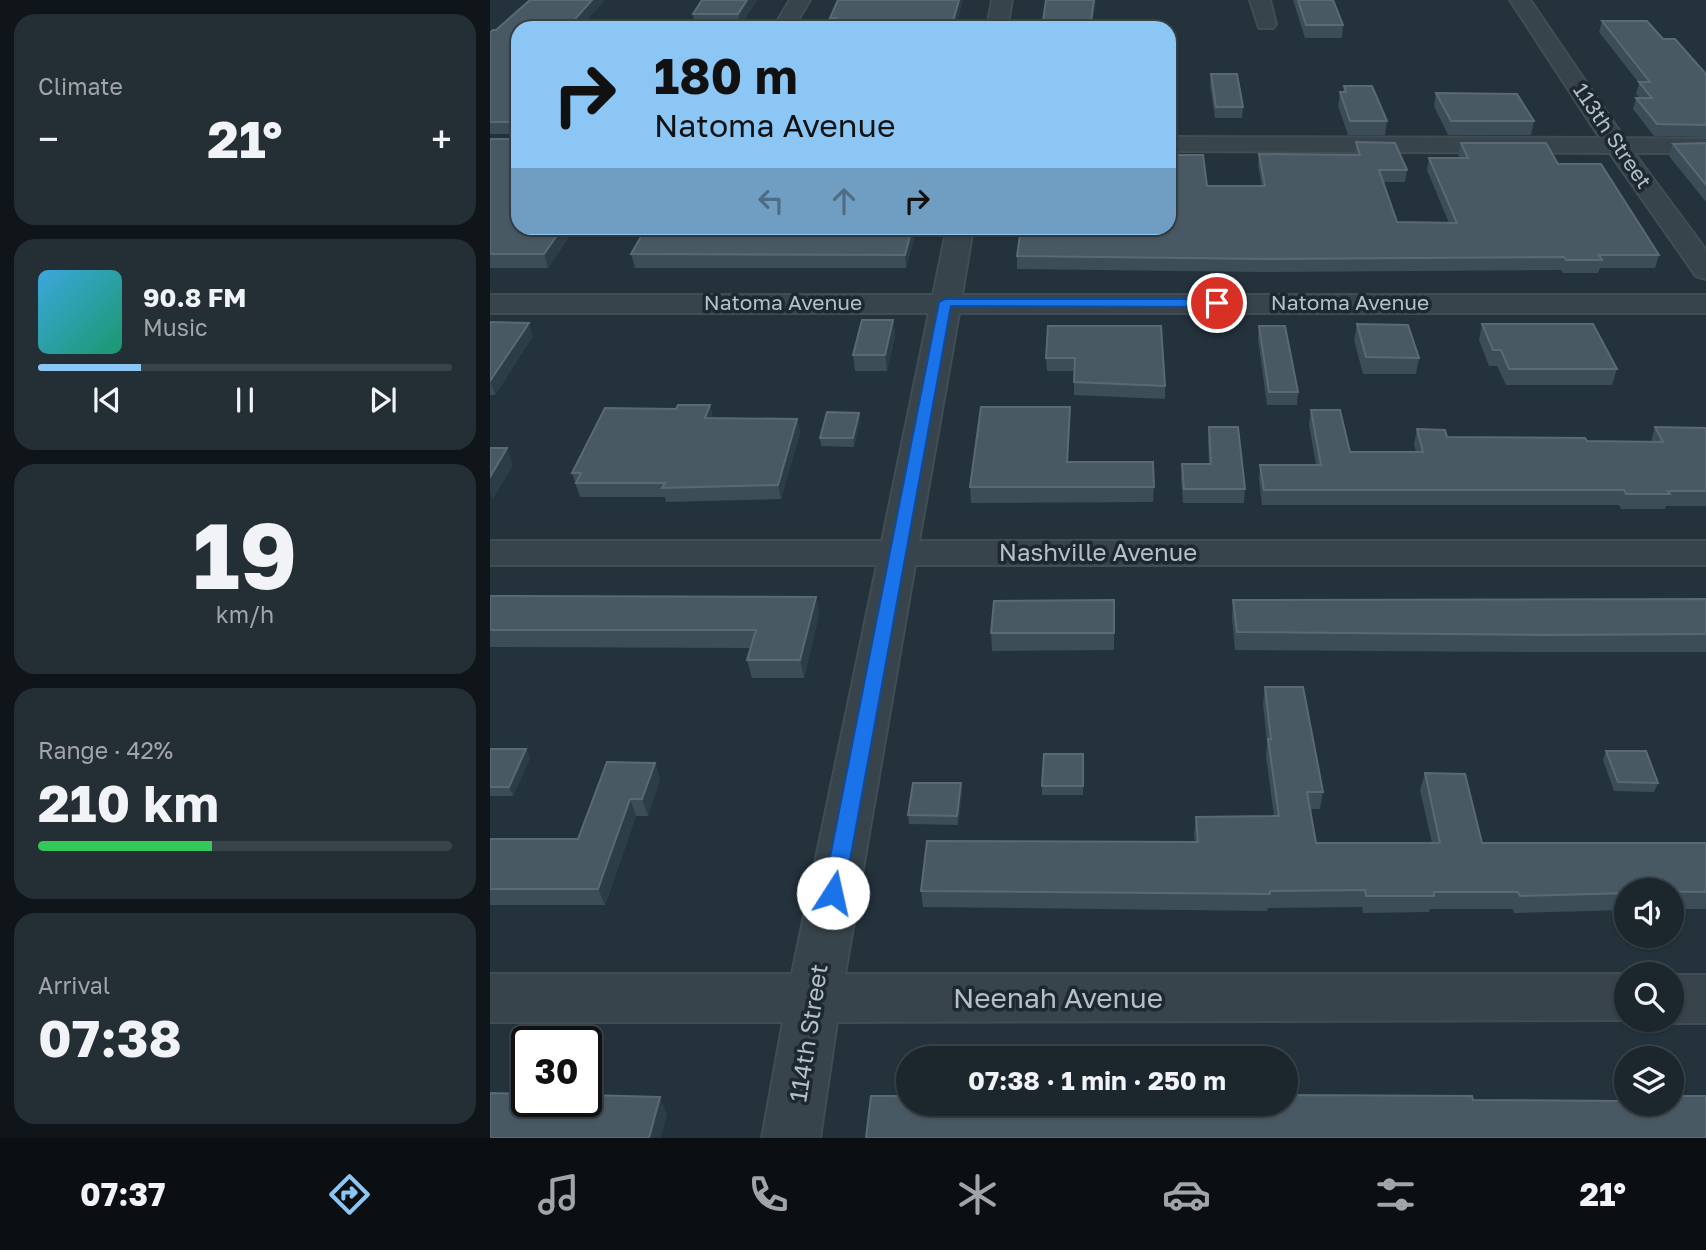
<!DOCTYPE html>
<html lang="en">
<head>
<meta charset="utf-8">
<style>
  body { margin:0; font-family:"Golos Text",sans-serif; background:#242e35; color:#f1f3f6; height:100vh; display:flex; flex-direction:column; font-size:26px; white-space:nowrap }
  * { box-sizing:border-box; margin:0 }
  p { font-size:23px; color:#a0a5aa }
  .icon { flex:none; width:38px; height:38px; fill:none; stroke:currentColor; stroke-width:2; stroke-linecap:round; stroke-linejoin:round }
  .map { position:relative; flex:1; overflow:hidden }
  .sheet { display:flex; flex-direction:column; gap:14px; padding:14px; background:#0f1519; width:490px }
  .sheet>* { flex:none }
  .hud { position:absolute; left:21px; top:21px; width:665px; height:214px; border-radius:21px; box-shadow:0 2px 5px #0004,0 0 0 2px #394349; background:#8cc6f4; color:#111; overflow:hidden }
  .tools { position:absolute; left:1124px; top:878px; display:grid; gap:14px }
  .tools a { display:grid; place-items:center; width:70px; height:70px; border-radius:50%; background:#1b262d; box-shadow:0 2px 5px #0004,0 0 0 2px #394349; font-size:35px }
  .speed { position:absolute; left:21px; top:1026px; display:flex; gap:14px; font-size:35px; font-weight:700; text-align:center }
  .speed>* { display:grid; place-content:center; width:91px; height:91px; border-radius:50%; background:#1b262d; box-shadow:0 2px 5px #0004,0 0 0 2px #394349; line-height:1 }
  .speed .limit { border:4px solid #111; border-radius:10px; background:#fff; color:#111 }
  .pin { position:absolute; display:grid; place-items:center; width:60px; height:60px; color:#fff; margin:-30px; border:4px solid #fff; border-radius:50%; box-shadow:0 2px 7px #0007 }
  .me { position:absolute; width:77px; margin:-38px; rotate:10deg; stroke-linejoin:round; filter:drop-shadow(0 0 5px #0008) }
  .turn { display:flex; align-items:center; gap:24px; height:147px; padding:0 28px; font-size:32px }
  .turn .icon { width:91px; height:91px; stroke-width:2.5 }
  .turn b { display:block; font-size:49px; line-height:60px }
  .lanes { display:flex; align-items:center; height:66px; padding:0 28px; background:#0003; justify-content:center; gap:35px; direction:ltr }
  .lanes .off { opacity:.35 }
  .big { font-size:52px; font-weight:700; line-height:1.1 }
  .sheet .tile { flex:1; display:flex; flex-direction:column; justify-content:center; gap:10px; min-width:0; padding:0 24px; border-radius:21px; background:#242e35 }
  .sheet .dial { align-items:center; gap:0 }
  .dial b { font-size:91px; line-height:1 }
  .song { display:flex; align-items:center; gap:21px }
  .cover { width:84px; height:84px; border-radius:10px; background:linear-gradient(135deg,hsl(200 70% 55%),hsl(160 70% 35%)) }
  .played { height:7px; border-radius:4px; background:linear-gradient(90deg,#8cc6f4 25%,#394349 25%) }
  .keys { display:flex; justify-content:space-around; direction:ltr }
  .heat { display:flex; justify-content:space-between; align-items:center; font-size:38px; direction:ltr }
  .charge { height:10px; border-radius:5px; background:linear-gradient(90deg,#34c759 42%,#394349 0) }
  .trip { position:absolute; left:406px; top:1046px; width:402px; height:70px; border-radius:35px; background:#1b262d; box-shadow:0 2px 5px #0004,0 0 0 2px #394349; font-weight:700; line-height:70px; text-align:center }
  .tabs { display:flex; height:112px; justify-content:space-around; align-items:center; background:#0b0f12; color:#a0a5aa }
  .tabs .icon { width:49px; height:49px }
  .tabs .selected { color:#8cc6f4 }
  .tabs b { font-size:32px; color:#f1f3f6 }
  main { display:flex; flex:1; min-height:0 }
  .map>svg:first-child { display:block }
</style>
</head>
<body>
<main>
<section class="sheet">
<div class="tile"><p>Climate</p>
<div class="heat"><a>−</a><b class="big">21°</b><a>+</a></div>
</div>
<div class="tile">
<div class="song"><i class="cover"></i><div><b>90.8 FM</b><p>Music</p></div></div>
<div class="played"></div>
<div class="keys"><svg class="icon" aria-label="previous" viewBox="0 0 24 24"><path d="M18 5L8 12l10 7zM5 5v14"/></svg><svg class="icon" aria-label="pause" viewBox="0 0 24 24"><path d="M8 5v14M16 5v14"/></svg><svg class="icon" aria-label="next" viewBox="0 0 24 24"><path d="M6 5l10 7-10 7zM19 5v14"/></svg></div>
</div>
<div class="tile dial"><b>19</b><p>km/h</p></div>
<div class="tile"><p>Range · 42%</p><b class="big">210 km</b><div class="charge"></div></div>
<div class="tile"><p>Arrival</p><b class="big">07:38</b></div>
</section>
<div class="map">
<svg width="1216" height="1138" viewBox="0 0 1216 1138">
  <rect width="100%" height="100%" fill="#24323c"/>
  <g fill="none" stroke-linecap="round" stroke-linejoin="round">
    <g stroke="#414d55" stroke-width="4">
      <g id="street">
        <path d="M300,0h20l-17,28h-20z"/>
        <path d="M502,0h20l-5,28h-20z"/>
        <path d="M760,0h20l6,24 -3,4h-14z"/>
        <path d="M1020,0h20l94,138 82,1v14h-72l72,97v29l-10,-3 -86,-123 -441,-2v-14l431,1z"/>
        <path d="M457,228h26l-11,67h744v18h-747l-40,228h787v24h-791l-70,409h781v46h5l-794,2 -17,116h-58l21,-116h-293v-48h302l85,-409h-387v-24h392l47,-228h-439v-18h443z"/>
        <path d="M1181,975h35v48h-35l-7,-3h7z"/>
      </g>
    </g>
    <use href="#street" fill="#38444c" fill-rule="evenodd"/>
  </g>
  <g fill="#3c4d58">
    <path d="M267,0l-17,26h-45l-2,-12z"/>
    <path d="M348,0h125l-8,28h-124l-1,-10z"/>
    <path d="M803,0h40l10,25 -1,13h-37z"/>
    <path d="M1112,21l61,18 43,35v63l-52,-1 -21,-27 3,-11h4l-4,-4 3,-11 -40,-51z"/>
    <path d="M28,28v200h57l-27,40h-58v-129h26v-5h-26v-101l6,-3z"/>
    <path d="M721,74l32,33 -1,11h-27l-5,-33z"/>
    <path d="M854,86l43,35 -2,14h-37l-10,-29 2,-14h3z"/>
    <path d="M946,93l98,28 -3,14h-83l-14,-29z"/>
    <path d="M866,142l51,28 -2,12h-22l14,40 52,1 -22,-53 2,-12h31l-2,-3 3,-12 97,21 101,91 -4,13h-55l-2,5h-35l-2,-3 -296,2 -248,-3v-13l190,-70h55l-4,-20 1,-12 96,1z"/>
    <path d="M1216,143v59l-37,-46 4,-12z"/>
    <path d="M427,228l-11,40h-271l-4,-14z"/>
    <path d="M403,320l2,16 -8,35h-32l-2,-16z"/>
    <path d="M0,322l43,14 -38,59h-5z"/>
    <path d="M867,324l62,34 -3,16h-53l-9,-34z"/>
    <path d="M992,324l135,45 -5,16h-106l-9,-19h-8l-10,-26z"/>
    <path d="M558,326l117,60v13l-91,-4v-24h-27l-1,-13z"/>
    <path d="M769,326l39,66 -1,13h-30l-9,-66z"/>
    <path d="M220,405l3,13 84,1 3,13 -19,67 -115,3 -1,-5h-85l-8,-24 104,-64z"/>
    <path d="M821,410l39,42h66l-2,-8 3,-15 30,8 140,4 64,1 4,-15 51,1v78h-40l-1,3h-44l-2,-4h-357l-3,-26 1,-14h56l-7,-41z"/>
    <path d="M370,421l-6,26 -33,-1 -1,-8z"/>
    <path d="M580,422l-2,40 86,25 -1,15 -182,1 -1,-16z"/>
    <path d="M719,427l36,62 -1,14h-61l-2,-25 1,-14h27l-1,-23z"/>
    <path d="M0,596l326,1 3,17 -15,64h-52l-5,-18 4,-12 -261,-1z"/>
    <path d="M1216,599v53h-166l-305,-2 -3,-33 1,-17z"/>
    <path d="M624,600v50l-122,1 -1,-18z"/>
    <path d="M775,687l58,105 -3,17h-10l6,34h116l-12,-53 5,-17 57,70h224v66h-35v-18h-45v19l-112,3 -1,-4h-83l-1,3 -66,1 -1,-6 -94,1 -1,3 -344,-4 -2,-16 274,-49 -1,-8 2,-17 78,-1 -8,-60 1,-13 -4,-39z"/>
    <path d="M0,749h36l4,9 -17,38h-23z"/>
    <path d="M1116,751l52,32 -4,9 -40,-1 -11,-31z"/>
    <path d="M593,754v41h-41v-9z"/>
    <path d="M165,763l5,16 -12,37h-12l-31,89h-115v-66h88z"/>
    <path d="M472,792l-4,33 -49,-1 -1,-9z"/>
  </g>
  <g fill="#2d3d48">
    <path d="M102,0h13l-25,28h-12z"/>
    <path d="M257,0h10l-17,26 -2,-12z"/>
    <path d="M469,0h4l-8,28h-4z"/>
    <path d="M604,0h2l-4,28h-2z"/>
    <path d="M72,228h13l-27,40 -4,-14z"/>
    <path d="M422,228h5l-11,40 -1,-13z"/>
    <path d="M403,320l2,16 -8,35 -2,-16z"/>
    <path d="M39,323l4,13 -38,59 -5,-14z"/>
    <path d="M220,405l3,14 -8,-1z"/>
    <path d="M580,407v15l-3,55v-15z"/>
    <path d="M369,413l1,8 -6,26 -1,-9z"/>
    <path d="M307,419l3,13 -19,67 -3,-14z"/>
    <path d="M17,448l6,17 -20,34 -3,-8v-14z"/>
    <path d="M326,597l3,17 -15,64 -4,-18z"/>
    <path d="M36,749l4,9 -17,38 -4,-9z"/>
    <path d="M165,763l5,16 -12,37 -6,-17z"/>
    <path d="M471,783l1,9 -4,33 -1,-9z"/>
    <path d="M140,799l6,17 -31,89 -7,-16z"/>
    <path d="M170,1097l7,17 -6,24h-12z"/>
  </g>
  <g fill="#495964" stroke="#5a6974" stroke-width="2">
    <path d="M40,0h62l-25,28h14h-63v200h44l-18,26h-54v-115h26v-17h-26v-89l3,-3h3z"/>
    <path d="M212,0h45l-9,14h-45z"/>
    <path d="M348,0h121l-8,28h-119l5,-10h-7z"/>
    <path d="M556,0h48l-4,28h-48z"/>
    <path d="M808,0h35l10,25h-37z"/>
    <path d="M1112,21h45l16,18h12l31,35v51l-49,-1 -21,-26h16l-13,-16h11z"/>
    <path d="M721,74h26l6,33h-27z"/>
    <path d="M854,86h28l15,35h-37l-10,-29h6z"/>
    <path d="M946,93l81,1 17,27h-83z"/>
    <path d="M866,142l39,1 12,27h-28l18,52 60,1 -28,-65h39l-7,-15h85l12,21h43l58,91h-60l3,5h-36l-2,-3 -297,2 -250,-3 4,-28h148v-73h34l4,31h58l-6,-32 101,1z"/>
    <path d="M1216,143v42l-33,-41z"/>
    <path d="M156,228h266l-7,27 -274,-1z"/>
    <path d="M372,320h31l-8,35h-32z"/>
    <path d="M0,322l39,1 -39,58z"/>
    <path d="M867,324l51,1 11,33 -53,-1z"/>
    <path d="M992,324h111l24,45h-108l-8,-19h-8z"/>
    <path d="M558,326h113l4,60 -91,-4 1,-24h-29z"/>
    <path d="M769,326h26l13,66h-29z"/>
    <path d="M188,405h32l-5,13 92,1 -19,66 -116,3 3,-5h-89l5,-10h-9l33,-65 71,1z"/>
    <path d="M491,407h89l-3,55h86l1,25h-184z"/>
    <path d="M821,410h29l10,42h73l-6,-23 28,1 2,7 138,1 2,3 76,1 -8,-15 51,1v63h-38l2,3h-44l-2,-4h-360l-4,-25h61z"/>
    <path d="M337,412l32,1 -6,25h-33z"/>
    <path d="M719,427h29l7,62h-61l-2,-25h29z"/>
    <path d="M0,448h17l-17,29z"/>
    <path d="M0,596l326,1 -16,63h-53l9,-30h-266z"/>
    <path d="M1216,599v35l-161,1 -308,-3 -4,-32z"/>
    <path d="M624,600v33h-123l3,-32z"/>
    <path d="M775,687h38l20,105h-16l9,51h124l-15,-70 40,1 17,69h224v49l-80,-1v2l-106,3 -2,-4h-84v4h-68l-1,-6 -95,1v3l-349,-3 6,-50 271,1 -2,-25 83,-1 -11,-77h3z"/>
    <path d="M0,749h36l-17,38h-19z"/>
    <path d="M1116,751h40l12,32 -40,-1z"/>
    <path d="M554,754h39v32h-41z"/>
    <path d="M117,762l48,1 -13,36h-12l-32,90h-108v-50h88z"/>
    <path d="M423,783h48l-4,33 -49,-1z"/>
    <path d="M0,1093l37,1v7h59v-6l74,2 -11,41h-159z"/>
    <path d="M796,1095l186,1 1,4 153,1v3h45v-8h35v42h-840l5,-42h37v8h378z"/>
  </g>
  <path fill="#1a73e8" stroke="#114b97" stroke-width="2" d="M455,299h272l6,4 -6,4 -266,-1 -107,587 -3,6 -8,3 -7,-3 -3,-6 116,-591z"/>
  <g text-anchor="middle" stroke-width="7" stroke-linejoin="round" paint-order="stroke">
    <g font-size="21" fill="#b4bfc8" stroke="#1d2931">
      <text transform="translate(1122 136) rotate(56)" y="7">113th Street</text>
      <text x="293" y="310">Natoma Avenue</text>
      <text x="860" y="310">Natoma Avenue</text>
    </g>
    <g font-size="24" fill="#b4bfc8" stroke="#1d2931">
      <text x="608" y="561">Nashville Avenue</text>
      <text transform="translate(319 1033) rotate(-81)" y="8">114th Street</text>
    </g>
    <g font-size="28" fill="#b4bfc8" stroke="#1d2931">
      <text x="568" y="1008">Neenah Avenue</text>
    </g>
  </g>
</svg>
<div class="tools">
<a><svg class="icon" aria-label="sound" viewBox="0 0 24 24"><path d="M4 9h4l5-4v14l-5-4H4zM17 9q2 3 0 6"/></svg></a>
<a><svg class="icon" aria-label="search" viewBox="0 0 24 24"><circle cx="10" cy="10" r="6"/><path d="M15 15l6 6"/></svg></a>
<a><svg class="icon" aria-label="layers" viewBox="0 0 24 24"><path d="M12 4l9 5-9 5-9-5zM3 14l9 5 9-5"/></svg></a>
</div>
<div class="speed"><div class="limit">30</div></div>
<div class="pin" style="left:727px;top:303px;background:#d93025"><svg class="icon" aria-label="arrive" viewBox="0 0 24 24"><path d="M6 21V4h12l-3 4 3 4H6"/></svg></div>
<svg class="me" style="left:343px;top:893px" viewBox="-20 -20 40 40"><circle r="19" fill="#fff"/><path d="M0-13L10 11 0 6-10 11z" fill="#1a73e8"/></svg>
<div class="trip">07:38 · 1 min · 250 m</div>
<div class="hud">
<div class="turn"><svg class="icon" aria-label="right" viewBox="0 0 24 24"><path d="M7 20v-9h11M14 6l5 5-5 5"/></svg><div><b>180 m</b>Natoma Avenue</div></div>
<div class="lanes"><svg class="icon off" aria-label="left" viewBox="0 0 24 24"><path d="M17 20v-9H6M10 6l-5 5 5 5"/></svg><svg class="icon off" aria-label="ahead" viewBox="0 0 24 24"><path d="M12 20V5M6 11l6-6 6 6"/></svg><svg class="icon" aria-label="right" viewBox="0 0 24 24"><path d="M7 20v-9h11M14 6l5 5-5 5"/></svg></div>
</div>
</div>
</main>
<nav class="tabs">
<b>07:37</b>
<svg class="icon selected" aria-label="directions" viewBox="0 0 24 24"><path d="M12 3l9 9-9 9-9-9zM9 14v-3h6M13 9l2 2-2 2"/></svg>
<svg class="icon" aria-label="music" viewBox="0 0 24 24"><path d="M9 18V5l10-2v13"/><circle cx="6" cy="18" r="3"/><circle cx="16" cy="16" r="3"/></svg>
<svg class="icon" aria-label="phone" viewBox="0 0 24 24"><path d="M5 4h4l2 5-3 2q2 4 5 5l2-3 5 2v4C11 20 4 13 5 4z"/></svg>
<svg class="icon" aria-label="climate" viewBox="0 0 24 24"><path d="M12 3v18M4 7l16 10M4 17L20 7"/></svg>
<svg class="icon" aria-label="car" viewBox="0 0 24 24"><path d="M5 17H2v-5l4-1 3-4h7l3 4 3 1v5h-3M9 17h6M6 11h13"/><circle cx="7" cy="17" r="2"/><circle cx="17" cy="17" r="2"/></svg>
<svg class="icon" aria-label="filters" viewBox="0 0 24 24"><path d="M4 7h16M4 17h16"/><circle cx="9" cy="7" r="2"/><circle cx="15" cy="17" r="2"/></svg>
<b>21°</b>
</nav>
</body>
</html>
